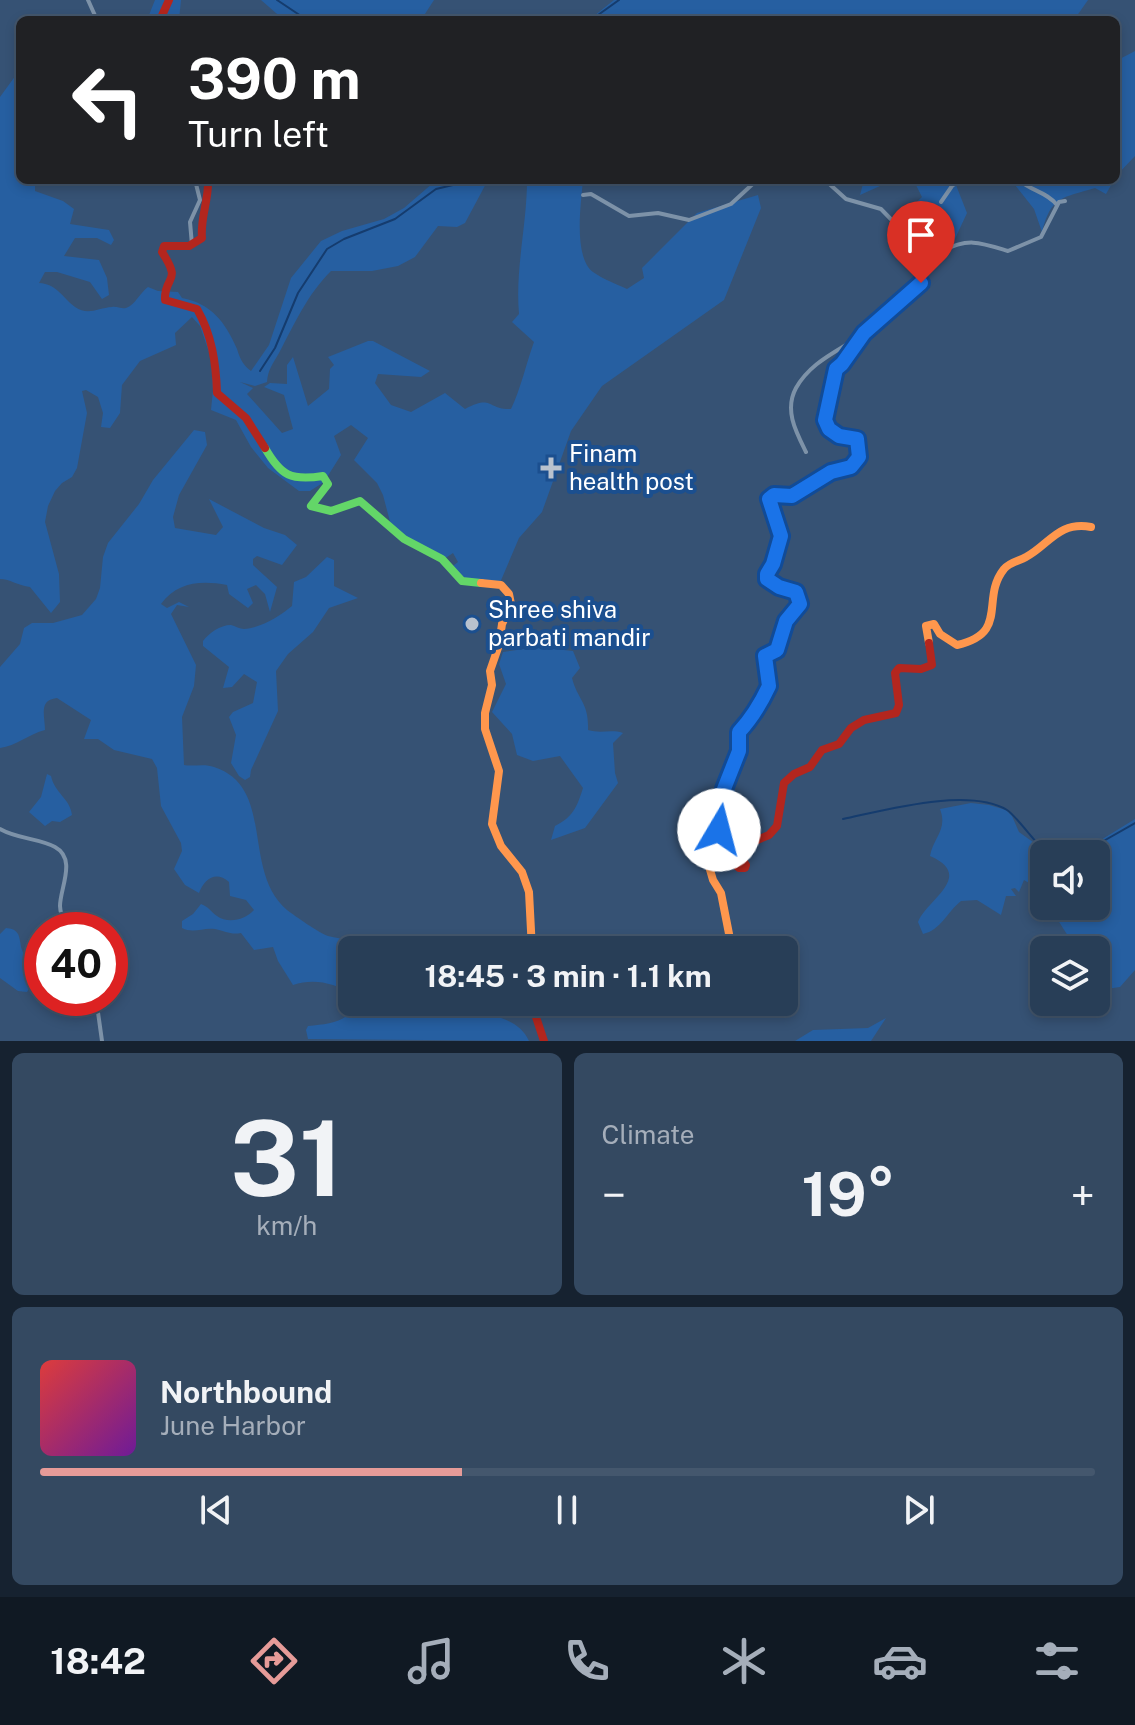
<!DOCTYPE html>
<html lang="en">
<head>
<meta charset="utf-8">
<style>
  body { margin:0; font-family:"Public Sans",sans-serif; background:#344961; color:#f1f3f6; height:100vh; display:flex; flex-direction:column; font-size:30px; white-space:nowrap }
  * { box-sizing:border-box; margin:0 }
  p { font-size:26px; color:#a5aeba }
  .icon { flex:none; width:44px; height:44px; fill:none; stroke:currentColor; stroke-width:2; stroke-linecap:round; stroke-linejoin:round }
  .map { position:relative; height:1041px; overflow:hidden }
  .details { display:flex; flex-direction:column; gap:12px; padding:12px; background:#162230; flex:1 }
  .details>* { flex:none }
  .banner { position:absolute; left:16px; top:16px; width:1104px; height:168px; border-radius:12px; box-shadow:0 4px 12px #0003,0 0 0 2px #44576d; background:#202124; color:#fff; overflow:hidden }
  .fabs { position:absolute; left:1030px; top:840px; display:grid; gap:16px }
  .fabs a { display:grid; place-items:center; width:80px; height:80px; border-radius:12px; background:#283e57; box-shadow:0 4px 12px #0003,0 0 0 2px #44576d; font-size:40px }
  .speed { position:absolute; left:24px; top:912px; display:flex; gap:16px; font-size:40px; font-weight:700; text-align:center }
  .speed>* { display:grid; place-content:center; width:104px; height:104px; border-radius:50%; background:#283e57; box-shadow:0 4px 12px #0003,0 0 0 2px #44576d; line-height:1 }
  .speed .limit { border:12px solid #d22; background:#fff; color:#111 }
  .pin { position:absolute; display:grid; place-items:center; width:68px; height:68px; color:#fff; margin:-82px -34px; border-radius:50% 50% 50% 0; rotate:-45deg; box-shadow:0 0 8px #0007 }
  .pin .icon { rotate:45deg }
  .me { position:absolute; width:88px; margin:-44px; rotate:8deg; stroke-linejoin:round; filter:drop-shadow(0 0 6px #0008) }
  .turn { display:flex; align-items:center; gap:28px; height:168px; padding:0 40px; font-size:36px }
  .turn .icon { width:104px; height:104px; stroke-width:2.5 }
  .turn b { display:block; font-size:56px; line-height:68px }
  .big { font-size:60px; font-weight:700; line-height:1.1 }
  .details .tile { flex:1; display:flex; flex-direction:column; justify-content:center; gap:12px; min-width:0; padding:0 28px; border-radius:12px; background:#344961 }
  .details .dial { align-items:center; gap:0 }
  .dial b { font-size:104px; line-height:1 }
  .song { display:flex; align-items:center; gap:24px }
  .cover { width:96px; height:96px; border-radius:12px; background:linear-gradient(135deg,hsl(0 70% 55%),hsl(280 70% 35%)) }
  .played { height:8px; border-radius:4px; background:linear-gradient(90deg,#e69b98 40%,#44576d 40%) }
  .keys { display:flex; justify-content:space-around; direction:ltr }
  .heat { display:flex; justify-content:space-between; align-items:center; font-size:44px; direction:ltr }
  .details .tiles { flex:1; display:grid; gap:12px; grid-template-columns:1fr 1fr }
  .tile:last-child { grid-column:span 2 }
  .trip { position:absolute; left:338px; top:936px; width:460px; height:80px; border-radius:12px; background:#283e57; box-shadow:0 4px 12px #0003,0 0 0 2px #44576d; font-weight:700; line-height:80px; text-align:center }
  .tab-bar { display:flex; height:128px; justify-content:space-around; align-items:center; background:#101923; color:#a5aeba }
  .tab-bar .icon { width:56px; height:56px }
  .tab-bar .current { color:#e69b98 }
  .tab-bar b { font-size:36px; color:#f1f3f6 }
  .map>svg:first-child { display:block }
</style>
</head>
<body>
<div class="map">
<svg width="1135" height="1041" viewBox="0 0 1135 1041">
  <rect width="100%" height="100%" fill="#365274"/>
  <g fill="#265fa1">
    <path d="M155,0h26l-2,20h-32z"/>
    <path d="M261,0h173l-13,20h-137z"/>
    <path d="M614,0h474l-14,20h-485z"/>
    <path d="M1135,51v105l-19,20v-84l5,-10h-5v-21z"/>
    <path d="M16,75l4,7v98h21l-6,2v9l28,10 11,8 -4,15 39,6 5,10 -3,5 -14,-7h-22l-11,18 35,4 8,18 2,17 -7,4 -12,-17 -33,-10h-12l-6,11c18,1 23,14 36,24 13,9 23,1 37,0 7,-1 11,4 18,-1 7,-5 11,-14 18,-19l10,4 20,1 4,6c30,6 43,24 55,51 3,10 6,16 14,22l18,-26 22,-67 30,-37 21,-10 42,-12 20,-11 29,-25 55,-3 -23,43 -8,4 -19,-1 -23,31 -17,9 -26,5h-41c-24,24 -36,52 -52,82 -6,11 -11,16 -12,29l-12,4 -15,-4 13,6 -6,6 35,39 11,-4 -9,-34 -20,-8 6,-4 17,1v-19l6,-8 15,49 21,-17 1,-20 4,-4 -6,-8 40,-16h5l57,30 -9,6 -43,-3 -3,9 16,22 20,7 34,-19 20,16c28,-15 22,1 46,0 10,-21 15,-45 23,-67l-22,-20 7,-8c-4,-45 8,-89 8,-134h56c-2,23 -10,77 10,92 10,7 23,12 34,17l17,-11 -2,-10 55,-55 61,-18 3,13 -37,92 -122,86 -31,45 -29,81 -23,26 -20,47 -45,-8 -5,-8 9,-7 -5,-9 -9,6 -51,-26 -10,-38 -6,-12 -23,-23 14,-22 -17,-13 -17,11 7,19 -17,27 -14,9h-11l-31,-23 -17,-21 -15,-27 -25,-10 2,-20 -2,-32 -11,-32 -8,-9 -17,16 1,12 -36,16 -18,24 -2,28 -10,15 -9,-1 2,-14 -5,-16 -12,-7 -4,1 5,22 -10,55 -5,9 -10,6 -7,8 -7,15 -3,16 14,52 1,28 -9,11 -21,-26c-11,-1 -20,-8 -30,-8v-482z"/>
    <path d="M864,180h93l-1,5 11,28 -13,28 -18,10c-19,-7 -30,-13 -36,-33l22,-21 -7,-14 -24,-2 -31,14z"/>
    <path d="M1011,180h103l-8,14 -11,-6c-33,10 -44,8 -53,44l-8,-23z"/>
    <path d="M194,430l11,2 2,13 -28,50 -6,22 2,11 41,7 7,-8 -14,-28 55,29 21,7 12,10 -15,20 -25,-9 -4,3v6l24,22 -7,25 -5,-18 -9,-9 -9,4 6,14 -5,5 -19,-14 -2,-9c-26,-5 -50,-3 -66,19l6,4 12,-6 10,5 -12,-2 -6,9 25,51 -2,21 -12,31 2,48c9,2 20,-2 30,2 62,20 27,104 73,143 8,6 32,23 41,26 24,6 35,1 59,14h-35v44c-18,-11 -38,-16 -59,-9l-15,-24 -5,-14 -19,3 -13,-17c-11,2 -15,-2 -26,-4 -12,-2 -21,5 -33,-1v-7l11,-7 8,-10c8,3 9,7 16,12 11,8 28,4 37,-6l-8,-10 -16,-4 -1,-14c-13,-12 -25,-3 -30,11l-14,-8 -11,-16 8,-18 -1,-8 -20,-37 -4,-38 -5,-9 -38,-9 -16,-11h-14l7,-19 -34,-22c-19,2 -12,18 -12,32 -16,4 -29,16 -45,18v-81l20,-23 4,-16 8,-5h21l29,-8 14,-16 4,-11 3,-31 5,-14 31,-39 14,-24z"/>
    <path d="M327,557l7,3v26l24,12 -29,10 -16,24 -25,22 -12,17 2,40 -27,59 -1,7 -5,3 -6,-4 -8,-13 5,-28 -7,-18 4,-5 20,-9 4,-21 -13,-8 -12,13 -9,1 6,-21 -26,-21v-5c6,-8 17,-16 28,-16 4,1 9,4 13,4 17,-1 36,-13 48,-23l2,-24 12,-5z"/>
    <path d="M537,647l36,4 7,17 -8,10c6,23 17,24 16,52 13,4 23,-1 35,3l-10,10 2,30 3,10 -33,45 -34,12 4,-14c18,-9 22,-19 28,-38l-23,-32 -27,5 -16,-6 -5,-21 -20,-22 14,-28 -7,-20 4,-12z"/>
    <path d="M47,774l4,2c4,18 19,22 21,39l-12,7 -8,-1 -7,5 -16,-14 12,-15z"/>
    <path d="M971,803l18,2 17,5 6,6 7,16 25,18 17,-10 19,5 1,-7 15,5 39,-24v151l-15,17 -21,3 -3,-4v-36h-30l2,-14 -12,-19 -1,-11h41v-52h-52v38l-20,-12 -5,12 -4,-4 -4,1 5,7h-10l-5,19 -24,-15 -16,1c-14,11 -20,29 -38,33l-5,-12c8,-22 58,-46 12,-66 3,-18 18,-26 10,-47z"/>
    <path d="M6,928c5,1 8,0 12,6 1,1 3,11 3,13 5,16 17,29 6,45l-9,-1 -18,-13v-44z"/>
    <path d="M359,1002c20,0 44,-4 63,0 8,1 15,6 24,7 27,4 70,3 83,32l-221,-2 -2,-9 2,-4c22,-2 40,-4 51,-24z"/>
    <path d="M886,1018l-15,23h-76l18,-11 55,-2z"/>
  </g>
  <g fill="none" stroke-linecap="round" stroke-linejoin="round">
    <g stroke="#153c6e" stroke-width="2">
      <path d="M277,0l30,20"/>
      <path d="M591,20l28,-20"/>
      <path d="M260,371l15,-23 23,-55 29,-44 17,-10 51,-20 41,-30 38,-9"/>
      <path d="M843,819c43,-9 125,-32 164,-9 7,4 25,28 33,36l23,-7 30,8 42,-24"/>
    </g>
    <g stroke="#7d92a8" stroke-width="4">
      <path d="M88,0l9,20"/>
      <path d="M825,180l21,19 35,10 36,37 17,10"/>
      <path d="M1019,180c12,11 28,12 38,25"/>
      <path d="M583,195l8,-1 38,22 29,-3 31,7 42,-16 26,-24"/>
      <path d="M941,202l11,-16 8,-6"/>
      <path d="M192,245l-2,-23 10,-22 -5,-20"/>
      <path d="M806,452c-10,-20 -22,-42 -10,-64 15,-27 43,-37 67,-54 19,-14 39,-32 56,-49 10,-11 10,-27 24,-34 25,-14 39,-8 65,0l33,-14 18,-35 6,-1"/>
      <path d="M0,829c17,10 38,9 55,18 22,12 5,41 5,59 0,7 5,18 8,24"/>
      <path d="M96,998l6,43"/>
    </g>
    <path stroke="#63d668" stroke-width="8" d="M265,448c16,28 26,33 58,28l5,8 -17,22 20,5 29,-10 44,38 38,20 20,22 19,2"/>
    <g stroke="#ff974d" stroke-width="8">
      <path d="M481,583l20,2 8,9 2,10 -9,20 -3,21 -9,26 2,14 -7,28v16l14,42 -7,53 9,22 21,26 7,20 3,58"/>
      <path d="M929,643l-3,-17 8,-2 6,10 17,11c53,-12 23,-46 47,-76 6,-7 15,-8 22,-12 23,-12 32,-36 65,-30"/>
      <path d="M731,944l-10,-51 -8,-13 -7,-24 -14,-17 20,-11 9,-13 5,-17 -2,-9 15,-38v-19l20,-25 1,-8 9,-13 -4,-30 12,-6 9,-29 14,-17 -4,-12 -17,-5 -12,-8 14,-43 -12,-37 10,-4"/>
    </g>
    <g stroke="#b3261e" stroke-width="8">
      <path d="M160,20l9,-20"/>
      <path d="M208,180c1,20 -8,38 -6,58l-13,8h-25l-2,6c21,32 2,23 3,48l32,9c15,26 19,54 20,84l29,25 19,30"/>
      <path d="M779,495l13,1 39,-24 20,-5 8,-10 -2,-18 -19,-5 -13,-14 11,-51 28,-36"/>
      <path d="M719,819l-3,29 23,20h6l1,-3 -10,-16 33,-14 8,-9 7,-43 10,-9 16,-7 12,-17 17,-6 12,-16 13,-8 32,-7 3,-8 -4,-32 4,-5 22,1 11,-4 -3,-22"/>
      <path d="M531,1002l13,39"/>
    </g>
  </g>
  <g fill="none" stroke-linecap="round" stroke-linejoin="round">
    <g stroke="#114b97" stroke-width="20">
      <path id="route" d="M719,830v-12l7,-20 -2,-9 15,-38v-19c14,-15 22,-29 30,-46l-4,-30 12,-6 9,-29 14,-17 -4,-12 -17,-5 -12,-8v-5l6,-10 8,-28 -12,-37 5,-4 18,1 39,-24 20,-5 8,-10 -2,-18 -18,-3 -10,-7 -4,-9 11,-51 6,-5 22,-31 57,-50"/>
    </g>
    <use href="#route" stroke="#1a73e8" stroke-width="14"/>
  </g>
  <g fill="#b9c2ce" stroke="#1b4f8f" stroke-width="3">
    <path d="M547 456h8v8h8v8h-8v8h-8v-8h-8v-8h8z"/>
    <circle cx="472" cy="624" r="8"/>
  </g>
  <g text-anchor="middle" stroke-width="8" stroke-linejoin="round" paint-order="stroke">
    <g font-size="24" fill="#fff" stroke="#1b4f8f" text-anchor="start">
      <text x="569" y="462">Finam<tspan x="569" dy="28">health post</tspan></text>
      <text x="488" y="618">Shree shiva<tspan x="488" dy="28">parbati mandir</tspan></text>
    </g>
  </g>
</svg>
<div class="fabs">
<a><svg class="icon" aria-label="sound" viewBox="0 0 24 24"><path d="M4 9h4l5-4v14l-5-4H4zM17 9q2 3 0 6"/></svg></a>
<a><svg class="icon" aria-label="layers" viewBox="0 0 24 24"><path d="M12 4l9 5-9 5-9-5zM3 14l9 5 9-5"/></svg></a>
</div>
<div class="speed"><div class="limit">40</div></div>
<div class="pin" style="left:921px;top:283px;background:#d93025"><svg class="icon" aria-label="arrive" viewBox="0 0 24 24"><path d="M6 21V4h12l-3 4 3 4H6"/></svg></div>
<svg class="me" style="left:719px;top:830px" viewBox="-20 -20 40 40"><circle r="19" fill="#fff"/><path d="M0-13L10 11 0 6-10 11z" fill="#1a73e8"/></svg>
<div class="trip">18:45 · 3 min · 1.1 km</div>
<div class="banner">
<div class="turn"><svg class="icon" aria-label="left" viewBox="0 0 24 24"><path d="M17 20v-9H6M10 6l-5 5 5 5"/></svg><div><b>390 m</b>Turn left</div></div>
</div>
</div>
<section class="details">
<div class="tiles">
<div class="tile dial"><b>31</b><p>km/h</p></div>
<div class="tile"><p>Climate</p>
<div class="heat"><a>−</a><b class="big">19°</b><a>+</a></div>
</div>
<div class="tile">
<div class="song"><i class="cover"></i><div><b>Northbound</b><p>June Harbor</p></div></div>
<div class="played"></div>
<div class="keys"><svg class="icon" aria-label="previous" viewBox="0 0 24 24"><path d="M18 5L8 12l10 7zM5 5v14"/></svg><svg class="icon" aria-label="pause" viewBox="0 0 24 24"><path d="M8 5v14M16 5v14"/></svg><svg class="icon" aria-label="next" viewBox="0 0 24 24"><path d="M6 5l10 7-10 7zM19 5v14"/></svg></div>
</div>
</div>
</section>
<nav class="tab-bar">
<b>18:42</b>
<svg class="icon current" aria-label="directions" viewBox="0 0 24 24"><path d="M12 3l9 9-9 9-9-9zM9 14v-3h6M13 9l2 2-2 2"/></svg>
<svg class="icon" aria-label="music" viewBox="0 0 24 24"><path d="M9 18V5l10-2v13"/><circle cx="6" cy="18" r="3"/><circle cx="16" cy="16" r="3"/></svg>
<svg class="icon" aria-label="phone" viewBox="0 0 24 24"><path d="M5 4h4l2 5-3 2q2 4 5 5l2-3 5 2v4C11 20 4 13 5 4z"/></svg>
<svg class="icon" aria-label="climate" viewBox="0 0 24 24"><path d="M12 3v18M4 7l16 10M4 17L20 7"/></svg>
<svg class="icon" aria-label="car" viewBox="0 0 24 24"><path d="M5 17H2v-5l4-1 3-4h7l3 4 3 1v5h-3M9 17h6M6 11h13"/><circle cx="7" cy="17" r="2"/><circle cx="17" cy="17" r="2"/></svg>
<svg class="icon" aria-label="filters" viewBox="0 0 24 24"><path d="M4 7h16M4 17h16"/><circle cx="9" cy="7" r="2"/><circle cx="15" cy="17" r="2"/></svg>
</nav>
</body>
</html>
